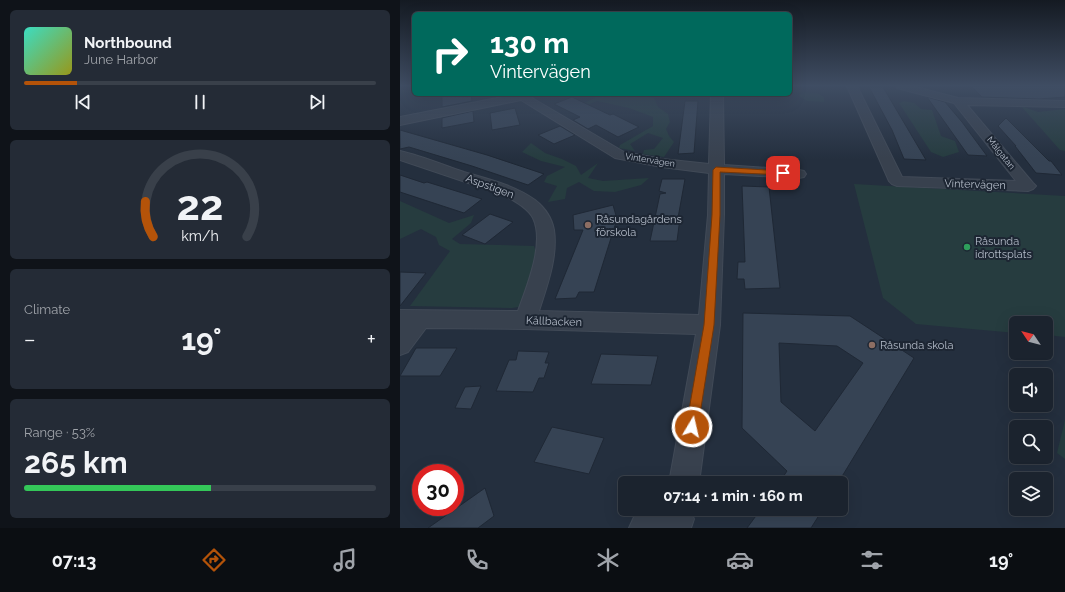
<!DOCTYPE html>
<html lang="en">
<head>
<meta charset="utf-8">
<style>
  body { margin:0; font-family:Raleway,sans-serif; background:#242b36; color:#f1f3f6; height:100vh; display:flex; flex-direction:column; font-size:15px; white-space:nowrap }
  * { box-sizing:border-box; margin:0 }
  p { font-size:13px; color:#a0a4aa }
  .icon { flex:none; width:22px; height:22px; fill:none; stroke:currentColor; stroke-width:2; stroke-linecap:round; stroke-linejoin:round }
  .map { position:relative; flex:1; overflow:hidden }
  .panel { display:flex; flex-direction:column; gap:10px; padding:10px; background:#0f1319; width:400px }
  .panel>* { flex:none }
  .banner { position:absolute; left:12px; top:12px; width:380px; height:84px; border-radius:6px; box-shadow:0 4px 16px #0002,0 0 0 1px #39404a; background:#00695c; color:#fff; overflow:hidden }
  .needle { width:26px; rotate:305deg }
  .tools { position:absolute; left:609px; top:316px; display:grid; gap:8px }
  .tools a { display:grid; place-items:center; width:44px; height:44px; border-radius:6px; background:#1b232e; box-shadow:0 4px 16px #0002,0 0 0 1px #39404a; font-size:20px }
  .speed { position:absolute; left:12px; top:464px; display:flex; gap:8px; font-size:20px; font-weight:700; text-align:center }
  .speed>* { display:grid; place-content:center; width:52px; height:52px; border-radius:50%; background:#1b232e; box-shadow:0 4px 16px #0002,0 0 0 1px #39404a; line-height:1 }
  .speed .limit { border:6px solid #d22; background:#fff; color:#111 }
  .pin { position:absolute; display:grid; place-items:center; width:34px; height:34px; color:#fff; margin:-17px; border-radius:8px; box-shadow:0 2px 6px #0006 }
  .me { position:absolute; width:44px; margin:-22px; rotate:9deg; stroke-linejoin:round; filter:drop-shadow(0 0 3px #0008) }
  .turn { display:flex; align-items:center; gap:14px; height:84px; padding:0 12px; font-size:18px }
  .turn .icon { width:52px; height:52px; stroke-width:2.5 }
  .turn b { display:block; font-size:28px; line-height:34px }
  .big { font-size:30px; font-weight:700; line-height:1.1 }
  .panel .tile { flex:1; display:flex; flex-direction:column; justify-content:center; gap:6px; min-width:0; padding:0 14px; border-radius:6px; background:#242b36 }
  .panel .dial { align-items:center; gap:0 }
  .dial svg { height:104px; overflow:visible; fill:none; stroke:#39404a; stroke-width:7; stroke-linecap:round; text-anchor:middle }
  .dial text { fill:#f1f3f6; stroke:none }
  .song { display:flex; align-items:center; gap:12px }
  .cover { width:48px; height:48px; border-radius:6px; background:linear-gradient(135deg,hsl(170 70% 55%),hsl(60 70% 35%)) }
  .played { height:4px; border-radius:2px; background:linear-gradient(90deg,#b45309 15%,#39404a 15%) }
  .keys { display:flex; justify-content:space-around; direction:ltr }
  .heat { display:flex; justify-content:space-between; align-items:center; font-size:22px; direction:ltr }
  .charge { height:6px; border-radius:3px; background:linear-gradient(90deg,#34c759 53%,#39404a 0) }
  .trip { position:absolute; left:218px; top:476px; width:230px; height:40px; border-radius:6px; background:#1b232e; box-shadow:0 4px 16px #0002,0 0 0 1px #39404a; font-weight:700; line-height:40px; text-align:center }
  .tab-bar { display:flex; height:64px; justify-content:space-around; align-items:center; background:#0b0e12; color:#a0a4aa }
  .tab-bar .icon { width:28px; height:28px }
  .tab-bar .on { color:#b45309 }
  .tab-bar b { font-size:18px; color:#f1f3f6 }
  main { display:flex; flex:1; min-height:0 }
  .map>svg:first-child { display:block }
</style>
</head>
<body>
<main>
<section class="panel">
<div class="tile">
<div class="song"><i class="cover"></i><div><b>Northbound</b><p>June Harbor</p></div></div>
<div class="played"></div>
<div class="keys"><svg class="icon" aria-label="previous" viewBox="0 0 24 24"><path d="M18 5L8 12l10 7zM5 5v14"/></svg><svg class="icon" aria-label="pause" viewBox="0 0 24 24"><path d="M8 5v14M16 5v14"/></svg><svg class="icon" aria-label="next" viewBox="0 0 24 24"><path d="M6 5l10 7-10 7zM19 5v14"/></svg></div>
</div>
<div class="tile dial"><svg viewBox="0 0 100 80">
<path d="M14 69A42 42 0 1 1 86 69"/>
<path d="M14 69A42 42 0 0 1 8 42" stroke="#b45309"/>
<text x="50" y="56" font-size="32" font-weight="700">22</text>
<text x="50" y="72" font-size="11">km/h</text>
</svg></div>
<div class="tile"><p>Climate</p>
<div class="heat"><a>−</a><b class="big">19°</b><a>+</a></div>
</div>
<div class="tile"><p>Range · 53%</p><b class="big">265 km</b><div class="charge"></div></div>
</section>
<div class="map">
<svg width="665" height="528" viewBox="0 0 665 528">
  <rect width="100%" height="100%" fill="#242f3e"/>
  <g fill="#263c3f">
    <path d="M403,92l14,1 7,4v5l-17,-1 -8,-5z"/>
    <path d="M186,94l68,4 4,9 10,7 2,8 -4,7 3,7 5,6 -10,15 -21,-3 1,-4 10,-1 9,-11 -15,-5 -18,11 5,7 -16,-3 1,-3 33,-19v-9l-24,-9 -32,-7 -14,6 1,-4 15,-7z"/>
    <path d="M504,101l10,2 7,6 11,1 9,26 14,5 4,11 -16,5 -12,-5 -32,-49z"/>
    <path d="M621,106l17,6 27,-3v42l-5,-1z"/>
    <path d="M131,143l14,10 17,6 14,7 5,9 17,-12 -10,15 15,3 46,-3 -8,7 -26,7 -21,-1 -15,-9 -12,6 -2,11 -17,3 9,-16 -13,-4 3,-6 18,-9 -24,-6 -19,-9z"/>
    <path d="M454,184l211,12v141l-19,-2v-12h-30v10l-100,-9 -33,-26z"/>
    <path d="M0,201l49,22 25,-8 -3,8 -19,16 8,5 74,2 3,9 -12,35 -1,16 -12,2 -102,-2 40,-55 -11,-6 -3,-8 -15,-8 -21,10z"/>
    <path d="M665,420v39l-8,-6z"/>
  </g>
  <g fill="#364354" stroke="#1f2835" fill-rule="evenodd">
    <path d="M571,86h94v11l-26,2 -57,-2z"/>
    <path d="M469,87h14l43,73 -22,-1 -12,-29z"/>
    <path d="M42,94h29l1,7 -30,6z"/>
    <path d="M172,97l38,18 3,-1 26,13 -21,10 -22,-12 -8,4 -15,-9 7,-3 -26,-13z"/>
    <path d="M527,97l18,5 17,20 25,34 -19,-1z"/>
    <path d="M285,101h13l-4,52 -16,1z"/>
    <path d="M115,108l5,17 -28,5 -2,-17z"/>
    <path d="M73,111l1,11 -32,6v-10z"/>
    <path d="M606,118l43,43h2l11,14 -26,-2 -21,-27h1l-18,-20z"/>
    <path d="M160,126l15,9 -21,9 -16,-9z"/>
    <path d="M0,130l87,25 57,19 -16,11 -56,-19 -63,-19 -9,2z"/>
    <path d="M0,175l24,8 3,-1 55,17 -18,14 -64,-21z"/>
    <path d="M262,179h23l-7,39h2l-3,23h-27l10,-47 6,-1 -7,-2z"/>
    <path d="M342,186l27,1 11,101 -35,1 -1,-10h-7l1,-17h7z"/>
    <path d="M213,205l4,14 -23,73h-15l-3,6 -21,1 28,-69h-9l-1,-15z"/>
    <path d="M90,214l23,8 -28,22 -23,-9z"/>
    <path d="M0,272l26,1 -26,33z"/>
    <path d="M343,313l107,3 64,42 -76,125h-59l8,-12 -45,-43zM379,343l58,3 26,17 -48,68 -34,-29z"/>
    <path d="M16,348h41l-17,28h-40z"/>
    <path d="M118,351l31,1 -4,11h4l-5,15h-5l-6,14 -37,-1 13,-31h7z"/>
    <path d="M201,354l57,2 -7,29 -60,-1z"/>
    <path d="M81,386l-10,23 -16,-1 10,-21z"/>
    <path d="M152,427l52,11 -15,36 -55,-12z"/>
    <path d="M85,488l9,28 -16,12h-50z"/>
    <path d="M361,509h62l-12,19h-64z"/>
  </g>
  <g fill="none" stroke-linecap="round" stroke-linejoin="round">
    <g stroke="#414a57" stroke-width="2">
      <g id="minor">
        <path d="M447,86h10l45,91 114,4 -62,-78 -57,-15 -1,-2h16l46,12 107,3v6l-98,-2 66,78 3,3 -3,3 -5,2 -131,-5 -5,-2 -3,-3z"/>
        <path d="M112,94h23l-3,4 92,54 38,7 47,5 2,-70h12l1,71 75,5 5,1 2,3 -2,3 -5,1 -75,-4v41l-4,110 -21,158h-30l27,-149 -170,-5 -100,-1 -18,24 -8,3v-45l118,1c9,-25 27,-68 15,-93 -5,-10 -19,-17 -29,-23l-104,-35v-9c22,5 43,14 64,21 24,7 50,13 71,28 9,7 17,18 19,30 4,27 -7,56 -15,81l160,4 9,-100 1,-42 -47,-6 -47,-9 -94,-58 -121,25v-8l113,-22z"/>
        <path d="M258,509h32l4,10 -3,9h-62l5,-11z"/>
      </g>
    </g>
    <use href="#minor" fill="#38414e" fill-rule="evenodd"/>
  </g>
  <linearGradient id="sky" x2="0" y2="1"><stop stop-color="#141a22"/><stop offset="0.54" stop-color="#3f4d63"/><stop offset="1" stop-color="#3f4d63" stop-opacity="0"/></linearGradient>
  <rect width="665" height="159" fill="url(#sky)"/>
  <path fill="#b45309" stroke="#753606" d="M316,167l67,4 3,2 -3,2 -63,-3v43l-6,110 -16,102 -1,5 -5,2 -4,-2 -2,-5 18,-102 8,-110 1,-45z"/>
  <g fill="#8d6e63" stroke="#1d2633" stroke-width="1.5">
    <circle cx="188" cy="225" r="4"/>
    <circle cx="472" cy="345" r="4"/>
  </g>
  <circle fill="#2e9e5b" stroke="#1d2633" stroke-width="1.5" cx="567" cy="247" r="4"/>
  <g text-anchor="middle" stroke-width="4" stroke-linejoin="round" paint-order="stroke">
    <g font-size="9" fill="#b4bcc9" stroke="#1d2633">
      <text transform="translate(601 153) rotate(51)" y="3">Målgatan</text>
      <text transform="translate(250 160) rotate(9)" y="3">Vintervägen</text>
    </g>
    <g font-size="11" fill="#b4bcc9" stroke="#1d2633">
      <text transform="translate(575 184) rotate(2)" y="4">Vintervägen</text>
      <text transform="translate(90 186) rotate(20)" y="4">Aspstigen</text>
      <text transform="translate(154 321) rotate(2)" y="4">Källbacken</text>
    </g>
    <g font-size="11" fill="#b4bcc9" stroke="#1d2633" text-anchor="start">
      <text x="196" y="223">Råsundagårdens<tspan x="196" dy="13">förskola</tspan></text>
      <text x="575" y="245">Råsunda<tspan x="575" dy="13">idrottsplats</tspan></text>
      <text x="480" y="349">Råsunda skola</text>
    </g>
  </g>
</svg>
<div class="tools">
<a><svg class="needle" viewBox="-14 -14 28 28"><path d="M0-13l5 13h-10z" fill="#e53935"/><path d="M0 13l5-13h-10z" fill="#a0a4aa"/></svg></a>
<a><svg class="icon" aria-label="sound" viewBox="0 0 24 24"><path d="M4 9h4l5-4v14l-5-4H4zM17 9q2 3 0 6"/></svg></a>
<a><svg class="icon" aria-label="search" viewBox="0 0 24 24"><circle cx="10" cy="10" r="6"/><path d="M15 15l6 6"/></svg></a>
<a><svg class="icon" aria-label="layers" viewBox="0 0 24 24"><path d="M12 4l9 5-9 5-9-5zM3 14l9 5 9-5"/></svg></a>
</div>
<div class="speed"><div class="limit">30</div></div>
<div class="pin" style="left:383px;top:173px;background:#d93025"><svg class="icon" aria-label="arrive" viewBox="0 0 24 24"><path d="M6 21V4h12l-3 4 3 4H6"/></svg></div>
<svg class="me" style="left:292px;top:427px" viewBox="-20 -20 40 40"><circle r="17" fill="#b45309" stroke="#fff" stroke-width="3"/><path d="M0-11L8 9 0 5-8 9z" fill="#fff"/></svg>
<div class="trip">07:14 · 1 min · 160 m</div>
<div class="banner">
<div class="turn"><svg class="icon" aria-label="right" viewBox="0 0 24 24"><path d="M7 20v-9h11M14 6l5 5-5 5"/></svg><div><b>130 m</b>Vintervägen</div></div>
</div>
</div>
</main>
<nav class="tab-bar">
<b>07:13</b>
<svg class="icon on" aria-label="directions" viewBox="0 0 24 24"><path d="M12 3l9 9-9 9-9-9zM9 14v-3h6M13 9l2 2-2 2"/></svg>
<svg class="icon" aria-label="music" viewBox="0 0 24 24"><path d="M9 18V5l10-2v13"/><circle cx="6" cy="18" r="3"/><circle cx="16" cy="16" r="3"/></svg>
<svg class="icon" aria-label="phone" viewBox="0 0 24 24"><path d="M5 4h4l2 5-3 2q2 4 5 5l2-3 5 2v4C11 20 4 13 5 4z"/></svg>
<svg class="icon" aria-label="climate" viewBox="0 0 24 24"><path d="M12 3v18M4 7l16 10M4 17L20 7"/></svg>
<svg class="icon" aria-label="car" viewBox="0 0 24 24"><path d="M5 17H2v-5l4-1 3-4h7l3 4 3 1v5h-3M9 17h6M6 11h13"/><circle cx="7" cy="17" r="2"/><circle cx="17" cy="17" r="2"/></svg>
<svg class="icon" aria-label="filters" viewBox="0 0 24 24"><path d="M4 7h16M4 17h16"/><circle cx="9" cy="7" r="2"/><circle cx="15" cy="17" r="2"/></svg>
<b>19°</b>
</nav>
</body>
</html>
